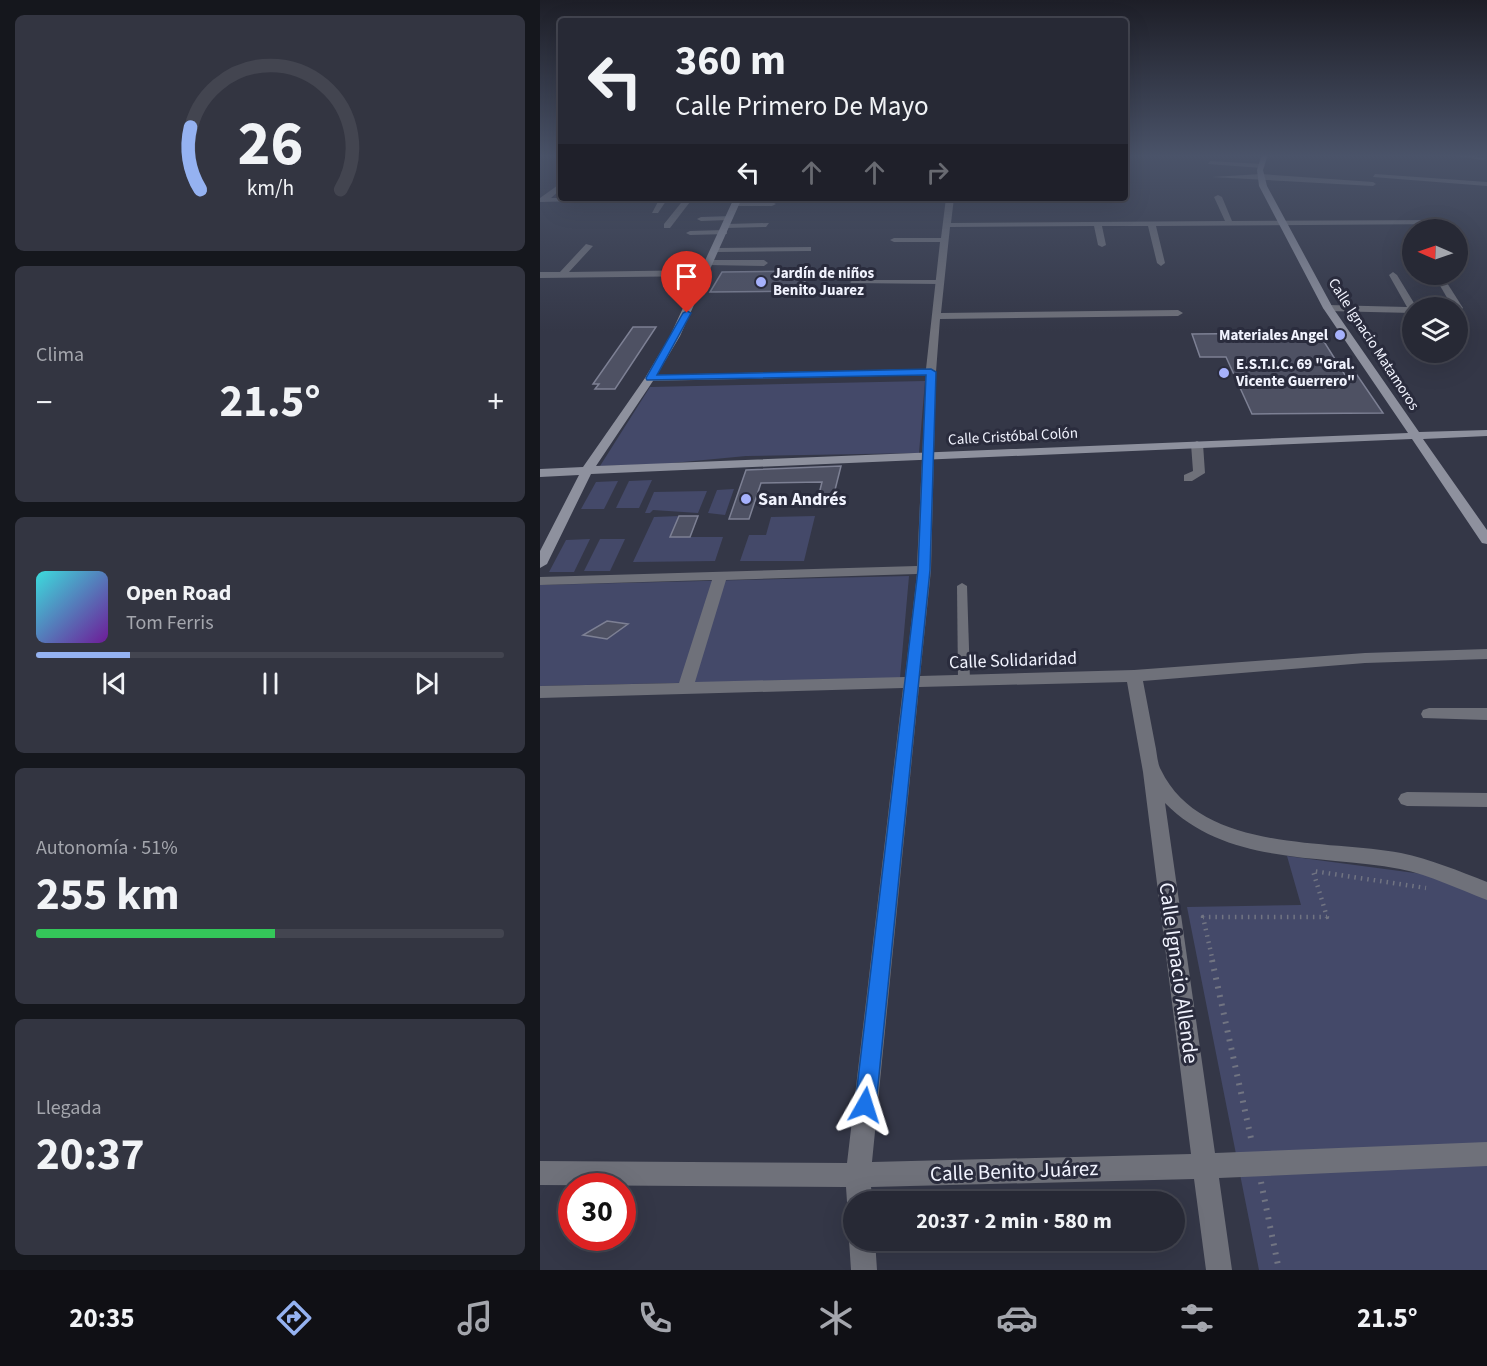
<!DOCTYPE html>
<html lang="es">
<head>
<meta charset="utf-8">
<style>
  body { margin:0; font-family:"Source Sans 3",sans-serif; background:#333541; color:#f1f3f6; height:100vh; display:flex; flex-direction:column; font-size:22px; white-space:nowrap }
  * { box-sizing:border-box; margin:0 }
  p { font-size:20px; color:#a4a6ad }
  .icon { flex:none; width:33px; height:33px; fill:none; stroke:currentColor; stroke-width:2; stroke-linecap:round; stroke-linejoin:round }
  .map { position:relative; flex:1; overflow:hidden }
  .sheet { display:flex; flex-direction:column; gap:15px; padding:15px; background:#15171d; width:540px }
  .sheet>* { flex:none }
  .hud { position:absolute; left:18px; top:18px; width:570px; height:183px; border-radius:6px; box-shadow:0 6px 24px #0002,0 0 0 2px #434550; background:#272935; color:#f1f3f6; overflow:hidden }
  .needle { width:39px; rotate:272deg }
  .controls { position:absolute; left:862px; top:219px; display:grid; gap:12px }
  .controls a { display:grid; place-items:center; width:66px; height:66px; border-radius:50%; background:#272935; box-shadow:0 6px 24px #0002,0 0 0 2px #434550; font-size:30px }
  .speed { position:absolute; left:18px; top:1173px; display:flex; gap:12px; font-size:30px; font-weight:700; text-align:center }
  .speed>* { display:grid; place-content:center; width:78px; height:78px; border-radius:50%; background:#272935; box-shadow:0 6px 24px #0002,0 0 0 2px #434550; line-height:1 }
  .speed .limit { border:9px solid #d22; background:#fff; color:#111 }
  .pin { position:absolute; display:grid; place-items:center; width:51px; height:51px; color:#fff; margin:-62px -26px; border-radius:50% 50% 50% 0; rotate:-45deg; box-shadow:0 0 6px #0007 }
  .pin .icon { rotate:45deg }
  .me { position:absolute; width:66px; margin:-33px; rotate:6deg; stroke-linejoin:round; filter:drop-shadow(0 0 4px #0008) }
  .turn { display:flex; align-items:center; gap:21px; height:126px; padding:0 18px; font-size:27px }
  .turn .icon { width:78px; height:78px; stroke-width:2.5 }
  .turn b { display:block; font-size:42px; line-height:51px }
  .lanes { display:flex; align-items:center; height:57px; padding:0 18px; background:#0003; justify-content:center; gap:30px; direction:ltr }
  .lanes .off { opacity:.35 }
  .big { font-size:45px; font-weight:700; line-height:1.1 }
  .sheet .card { flex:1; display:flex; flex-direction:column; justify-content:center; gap:9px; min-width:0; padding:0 21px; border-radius:9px; background:#333541 }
  .sheet .dial { align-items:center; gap:0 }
  .dial svg { height:156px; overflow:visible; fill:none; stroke:#434550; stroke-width:7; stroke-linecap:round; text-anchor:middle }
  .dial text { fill:#f1f3f6; stroke:none }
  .song { display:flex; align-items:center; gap:18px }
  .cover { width:72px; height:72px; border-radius:9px; background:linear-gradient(135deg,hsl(180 70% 55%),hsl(280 70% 35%)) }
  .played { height:6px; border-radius:3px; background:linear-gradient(90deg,#95b2f1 20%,#434550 20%) }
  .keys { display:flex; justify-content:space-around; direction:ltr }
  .heat { display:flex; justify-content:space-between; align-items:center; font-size:33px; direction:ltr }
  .charge { height:9px; border-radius:4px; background:linear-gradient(90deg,#34c759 51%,#434550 0) }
  .trip { position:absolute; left:303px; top:1191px; width:342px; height:60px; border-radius:30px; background:#272935; box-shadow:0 6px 24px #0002,0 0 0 2px #434550; font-weight:700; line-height:60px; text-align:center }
  .dock { display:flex; height:96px; justify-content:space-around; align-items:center; background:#101015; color:#a4a6ad }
  .dock .icon { width:42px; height:42px }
  .dock .selected { color:#95b2f1 }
  .dock b { font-size:27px; color:#f1f3f6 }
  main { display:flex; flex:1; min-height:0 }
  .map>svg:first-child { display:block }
</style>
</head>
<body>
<main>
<section class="sheet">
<div class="card dial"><svg viewBox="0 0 100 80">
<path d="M14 69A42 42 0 1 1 86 69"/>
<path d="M14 69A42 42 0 0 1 9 37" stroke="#95b2f1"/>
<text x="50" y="56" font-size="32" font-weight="700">26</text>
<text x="50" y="72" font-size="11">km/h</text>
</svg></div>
<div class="card"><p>Clima</p>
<div class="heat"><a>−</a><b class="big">21.5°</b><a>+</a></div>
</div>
<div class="card">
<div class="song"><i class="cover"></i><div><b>Open Road</b><p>Tom Ferris</p></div></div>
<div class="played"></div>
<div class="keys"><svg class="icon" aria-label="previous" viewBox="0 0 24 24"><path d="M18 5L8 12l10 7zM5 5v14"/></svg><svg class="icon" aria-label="pause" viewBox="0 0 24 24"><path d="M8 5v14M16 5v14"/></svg><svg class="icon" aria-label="next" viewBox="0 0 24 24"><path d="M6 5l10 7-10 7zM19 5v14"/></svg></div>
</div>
<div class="card"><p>Autonomía · 51%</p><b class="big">255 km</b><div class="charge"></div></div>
<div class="card"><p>Llegada</p><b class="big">20:37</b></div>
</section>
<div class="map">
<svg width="947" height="1270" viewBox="0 0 947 1270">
  <rect width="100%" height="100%" fill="#343747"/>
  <g fill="#444969">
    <path d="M385,381l-6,72 -173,3 -84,8 -62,2 50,-79z"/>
    <path d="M112,480l-13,28h-23l13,-27z"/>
    <path d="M78,481l-14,28h-23l15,-27z"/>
    <path d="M194,489l-9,26 -17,-2 9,-23z"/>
    <path d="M167,491l-9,22 -45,-3 -3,3h-5l9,-21z"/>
    <path d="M139,516l-8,21h52l-8,24 -82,1 21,-45z"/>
    <path d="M275,516l-11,45h-64l9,-26h17l5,-18z"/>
    <path d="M50,539l-16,33h-25l17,-32z"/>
    <path d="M60,539h25l-15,32h-26z"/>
    <path d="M369,576l-9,102 -360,8v-101z"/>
    <path d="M747,856l158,21 42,13v380h-228l-72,-363 114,-2z"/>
  </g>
  <g fill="#4e5163" stroke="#7d8094" stroke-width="1.5">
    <path d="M269,271l-8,20 -91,1 12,-20z"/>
    <path d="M93,327h23l-41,62h-20l4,-5h-6z"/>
    <path d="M751,333l4,7h28l22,35h12l26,38 -131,1 -26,-57h-26l-8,-23z"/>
    <path d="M301,466l-8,32h-15l4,-16 -61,1 -12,36h-20l17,-49z"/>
    <path d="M139,516h19l-8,21h-20z"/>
    <path d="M67,621l21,3 -21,15 -24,-4z"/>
  </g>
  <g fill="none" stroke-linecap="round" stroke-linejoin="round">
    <path stroke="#717482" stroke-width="4.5" stroke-dasharray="1.5 5" stroke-linecap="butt" d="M673,962l-10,-45h124l-14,-46 113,17"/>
    <g stroke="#717482" stroke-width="6" stroke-dasharray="2 7" stroke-linecap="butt">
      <path d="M672,960l40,183"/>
      <path d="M721,1182l18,88"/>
    </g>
    <g fill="#6f717a" fill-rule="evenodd">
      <path d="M313,280h86l3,2 -3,2 -88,-1 -1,-1z"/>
      <path d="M422,583l5,3 3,94 -2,3h-8l-2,-3 -1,-94z"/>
    </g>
    <g fill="#6f717a" fill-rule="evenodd">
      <path d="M901,154h19l26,4 -3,2z"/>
      <path d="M670,161l52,3 3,2 -3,2 -54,-4z"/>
      <path d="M721,174l112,8 3,2 -3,2 -161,-9z"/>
      <path d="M835,174l112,8v4l-114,-9z"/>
      <path d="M21,183v6l-10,9h73l-4,2 -80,2v-4z"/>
      <path d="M678,195l4,2 10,24 215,-1 4,2 -4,2 -291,2 9,37 -4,3 -4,-3 -9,-37h-46l4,19 -4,2 -4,-2 -4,-19 -144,1 -9,86 237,-3 5,3 -5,3 -238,3 -4,53 -5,198 -11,106 214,-6 231,-17 122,-4v10l-122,4 -222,18c4,21 8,42 12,63 2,8 2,19 6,26 40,83 165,69 240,83 29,6 58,18 86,29v18c-29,-11 -57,-25 -87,-31 -80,-15 -173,-3 -235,-66l50,350 272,-11v24l-268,12 13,92h-26l-12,-91 -323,8 2,15h-19v10l-7,-10 -1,-15 -306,-2v-24l307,2 56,-475 -363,10v-12l139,-3 33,-103 -172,5v-8l377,-11 9,-191 -276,6 -5,-3 5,-3 276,-6 14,-127h-46l-4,-2 4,-2h47l5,-40h8l-3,25 274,-2 -11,-24zM377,574l-12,103 -210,5 31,-102zM587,682l16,90 48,382 -319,8 47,-475z"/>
      <path d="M120,198h8l-10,15h-6z"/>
      <path d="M145,198h8l-23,30h-6v-4z"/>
      <path d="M195,202h37l4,2 -4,2h-40z"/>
      <path d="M192,216l-3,4 -28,1 -4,-2 4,-2z"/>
      <path d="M229,223l-3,4 -40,1 -4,-2 4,-2z"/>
      <path d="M184,230h3v4l-37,1 -4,-2 4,-2z"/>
      <path d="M46,244l7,2 -24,26 137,-2 4,3 -4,3 -166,2v-6h20z"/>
      <path d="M271,247v4h-3l-91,1 -4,-2 4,-2z"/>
      <path d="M171,260h53l4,3 -4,3 -56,-1 -1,-2z"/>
      <path d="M853,272l4,3 20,33h-4v5l-85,-2 -5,-3 5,-3 79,2 -18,-32z"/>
      <path d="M896,275h6l21,33 -2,2 -8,-2 -18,-31z"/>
      <path d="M657,441l6,3 2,29 -13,8h-8v-6l9,-4 -2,-27z"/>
      <path d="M889,708h58v12l-64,-2 -2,-4 2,-4z"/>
      <path d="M867,792l80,1v14l-80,-1 -6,-2 -3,-5 3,-5z"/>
      <path d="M313,1231l1,9h21l2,30h-26l-2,-30z"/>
    </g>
    <path fill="#8e919e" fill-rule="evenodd" d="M722,154h6l-5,16 4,16 66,122 86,124 68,-2v6l-64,3 64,91v14l-5,-1 -70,-104 -821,35 -44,90 -7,4v-17l39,-76 -39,2v-8l43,-2 62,-89 25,-42 64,-138h8l-62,138 -25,42 -59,88 812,-33 -85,-125 -64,-122 -2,-16z"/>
  </g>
  <linearGradient id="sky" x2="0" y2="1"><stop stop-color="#1d1e27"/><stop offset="0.47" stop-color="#4a5369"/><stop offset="1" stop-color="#4a5369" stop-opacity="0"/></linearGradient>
  <rect width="947" height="331" fill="url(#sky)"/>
  <path fill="#1a73e8" stroke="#114b97" stroke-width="1.5" d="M147,311l4,2 -34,62 274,-6 5,3 -6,198 -54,535 -3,7 -8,3 -7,-3 -3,-7 63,-535 8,-195 -279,5 -1,-2 37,-65z"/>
  <g fill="#a6b1fc" stroke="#2a2c3d" stroke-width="2">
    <circle cx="221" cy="282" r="6"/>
    <circle cx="800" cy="335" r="6"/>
    <circle cx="684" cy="373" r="6"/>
    <circle cx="206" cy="499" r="6"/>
  </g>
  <g text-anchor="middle" stroke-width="6" stroke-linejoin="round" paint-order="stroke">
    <g font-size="15" font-weight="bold" fill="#f1f3fe" stroke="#2a2c3d" text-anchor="start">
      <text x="233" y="278">Jardín de niños<tspan x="233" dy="17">Benito Juarez</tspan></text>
      <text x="788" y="340" text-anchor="end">Materiales Angel</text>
      <text x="696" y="369">E.S.T.I.C. 69 "Gral.<tspan x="696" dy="17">Vicente Guerrero"</tspan></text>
    </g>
    <g font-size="15" fill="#f1f3fe" stroke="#2a2c3d">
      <text transform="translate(834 344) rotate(57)" y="5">Calle Ignacio Matamoros</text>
      <text transform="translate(473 436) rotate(-3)" y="5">Calle Cristóbal Colón</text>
    </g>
    <g font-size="18" font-weight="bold" fill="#f1f3fe" stroke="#2a2c3d" text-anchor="start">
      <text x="218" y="505">San Andrés</text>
    </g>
    <g font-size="18" fill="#f1f3fe" stroke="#2a2c3d">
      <text transform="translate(473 660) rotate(-2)" y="6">Calle Solidaridad</text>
    </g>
    <g font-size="21" fill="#f1f3fe" stroke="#2a2c3d">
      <text transform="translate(639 973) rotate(82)" y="7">Calle Ignacio Allende</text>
      <text transform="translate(474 1171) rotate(-2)" y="7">Calle Benito Juárez</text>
    </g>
  </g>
</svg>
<div class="controls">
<a><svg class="needle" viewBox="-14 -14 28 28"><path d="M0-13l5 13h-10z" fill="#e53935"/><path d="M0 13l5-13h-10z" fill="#a4a6ad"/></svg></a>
<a><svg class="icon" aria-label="layers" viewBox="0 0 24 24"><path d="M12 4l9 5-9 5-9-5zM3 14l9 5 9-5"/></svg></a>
</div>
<div class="speed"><div class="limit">30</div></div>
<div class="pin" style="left:147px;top:313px;background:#d93025"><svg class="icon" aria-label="arrive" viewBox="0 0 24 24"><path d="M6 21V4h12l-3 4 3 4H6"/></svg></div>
<svg class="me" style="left:325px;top:1105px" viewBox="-20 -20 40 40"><path d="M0-17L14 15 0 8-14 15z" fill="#1a73e8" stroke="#fff" stroke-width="4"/></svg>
<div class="trip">20:37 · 2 min · 580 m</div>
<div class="hud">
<div class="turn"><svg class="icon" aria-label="left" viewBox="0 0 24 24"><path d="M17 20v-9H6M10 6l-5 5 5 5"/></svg><div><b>360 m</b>Calle Primero De Mayo</div></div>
<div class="lanes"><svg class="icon" aria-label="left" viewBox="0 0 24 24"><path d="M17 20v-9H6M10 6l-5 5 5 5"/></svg><svg class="icon off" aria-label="ahead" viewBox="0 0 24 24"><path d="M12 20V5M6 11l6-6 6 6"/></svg><svg class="icon off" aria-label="ahead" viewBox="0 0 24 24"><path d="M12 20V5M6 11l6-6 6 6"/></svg><svg class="icon off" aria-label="right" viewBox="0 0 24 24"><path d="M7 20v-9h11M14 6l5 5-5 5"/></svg></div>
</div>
</div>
</main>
<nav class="dock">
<b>20:35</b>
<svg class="icon selected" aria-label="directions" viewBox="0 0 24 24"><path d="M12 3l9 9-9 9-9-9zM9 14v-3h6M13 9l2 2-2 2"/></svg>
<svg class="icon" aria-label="music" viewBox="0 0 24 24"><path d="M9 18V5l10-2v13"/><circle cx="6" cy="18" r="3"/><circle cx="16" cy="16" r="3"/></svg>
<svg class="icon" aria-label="phone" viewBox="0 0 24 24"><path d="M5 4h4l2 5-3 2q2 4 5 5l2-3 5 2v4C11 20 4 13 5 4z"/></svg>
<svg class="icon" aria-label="climate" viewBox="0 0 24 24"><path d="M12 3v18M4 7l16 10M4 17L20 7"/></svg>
<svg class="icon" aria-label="car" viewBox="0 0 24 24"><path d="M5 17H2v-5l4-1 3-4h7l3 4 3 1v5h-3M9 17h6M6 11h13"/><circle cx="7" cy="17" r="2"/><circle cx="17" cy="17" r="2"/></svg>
<svg class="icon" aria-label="filters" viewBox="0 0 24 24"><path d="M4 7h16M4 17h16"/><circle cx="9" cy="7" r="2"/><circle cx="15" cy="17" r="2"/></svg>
<b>21.5°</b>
</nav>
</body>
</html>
